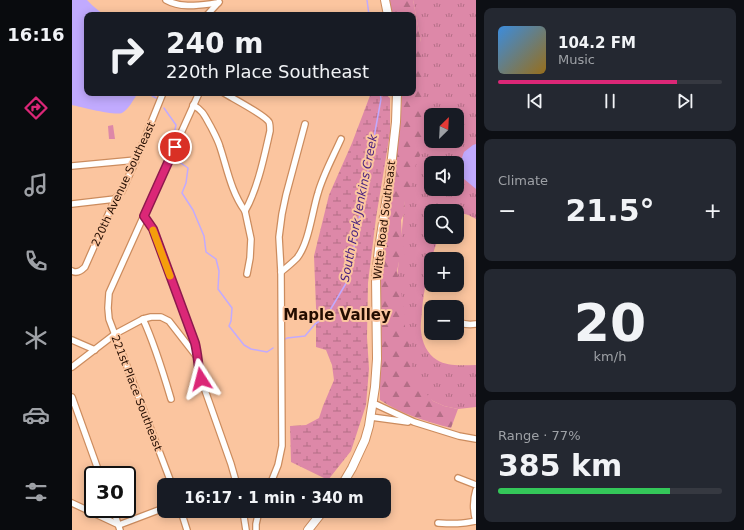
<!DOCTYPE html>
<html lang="en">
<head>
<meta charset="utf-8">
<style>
  body { margin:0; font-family:"DejaVu Sans",sans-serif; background:#242831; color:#f1f3f6; height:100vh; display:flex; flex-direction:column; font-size:15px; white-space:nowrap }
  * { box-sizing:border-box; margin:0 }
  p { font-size:13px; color:#9ea1a6 }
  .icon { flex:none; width:22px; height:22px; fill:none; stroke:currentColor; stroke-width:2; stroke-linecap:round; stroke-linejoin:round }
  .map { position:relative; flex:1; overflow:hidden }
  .side { display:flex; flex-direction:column; gap:8px; padding:8px; background:#0d0f14; width:268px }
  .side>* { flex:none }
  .top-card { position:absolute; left:12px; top:12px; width:332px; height:84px; border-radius:8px; box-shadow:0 2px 10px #0003; background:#171b24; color:#f1f3f6; overflow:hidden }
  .needle { width:26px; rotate:24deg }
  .buttons { position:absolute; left:352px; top:108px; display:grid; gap:8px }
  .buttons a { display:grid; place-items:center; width:40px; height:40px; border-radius:8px; background:#171b24; box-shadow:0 2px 10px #0003; font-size:20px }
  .speed { position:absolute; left:12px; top:466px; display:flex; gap:8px; font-size:20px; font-weight:700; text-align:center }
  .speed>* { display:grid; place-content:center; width:52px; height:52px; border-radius:50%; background:#171b24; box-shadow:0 2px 10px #0003; line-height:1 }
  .speed .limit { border:2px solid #111; border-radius:6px; background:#fff; color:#111 }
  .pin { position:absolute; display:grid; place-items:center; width:34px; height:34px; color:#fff; margin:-17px; border:2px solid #fff; border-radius:50%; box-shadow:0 1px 4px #0007 }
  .me { position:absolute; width:44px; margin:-22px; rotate:351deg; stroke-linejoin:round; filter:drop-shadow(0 0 3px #0008) }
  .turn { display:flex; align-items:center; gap:14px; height:84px; padding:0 16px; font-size:18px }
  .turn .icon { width:52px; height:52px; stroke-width:2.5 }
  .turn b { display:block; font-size:28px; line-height:34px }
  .big { font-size:30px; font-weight:800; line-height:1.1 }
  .side .tile { flex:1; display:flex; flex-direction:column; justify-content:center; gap:6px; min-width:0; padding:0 14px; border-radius:8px; background:#242831 }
  .side .dial { align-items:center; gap:0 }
  .dial b { font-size:52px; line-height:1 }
  .song { display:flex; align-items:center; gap:12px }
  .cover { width:48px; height:48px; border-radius:6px; background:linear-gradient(135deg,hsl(210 70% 55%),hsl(40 70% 35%)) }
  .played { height:4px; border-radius:2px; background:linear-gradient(90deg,#db2777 80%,#363941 80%) }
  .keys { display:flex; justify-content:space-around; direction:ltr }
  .heat { display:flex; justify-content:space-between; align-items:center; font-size:22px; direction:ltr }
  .charge { height:6px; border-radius:3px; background:linear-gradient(90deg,#34c759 77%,#363941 0) }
  .trip { position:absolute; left:85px; top:478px; width:234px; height:40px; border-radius:8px; background:#171b24; box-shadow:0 2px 10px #0003; font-weight:800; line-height:40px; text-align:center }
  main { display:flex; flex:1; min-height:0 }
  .dock { display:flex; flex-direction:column; width:72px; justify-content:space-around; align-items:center; background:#090b0e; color:#9ea1a6 }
  .dock .icon { width:28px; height:28px }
  .dock .on { color:#db2777 }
  .dock b { font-size:18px; color:#f1f3f6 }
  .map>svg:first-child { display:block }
</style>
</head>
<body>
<main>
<nav class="dock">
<b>16:16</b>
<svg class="icon on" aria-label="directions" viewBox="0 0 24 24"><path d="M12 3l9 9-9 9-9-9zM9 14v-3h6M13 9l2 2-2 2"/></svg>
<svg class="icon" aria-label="music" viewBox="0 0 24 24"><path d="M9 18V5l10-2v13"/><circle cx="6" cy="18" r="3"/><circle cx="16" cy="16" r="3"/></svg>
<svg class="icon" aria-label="phone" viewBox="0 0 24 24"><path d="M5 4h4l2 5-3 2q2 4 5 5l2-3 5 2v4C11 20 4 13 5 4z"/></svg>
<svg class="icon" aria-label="climate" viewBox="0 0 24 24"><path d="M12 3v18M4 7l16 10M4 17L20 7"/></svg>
<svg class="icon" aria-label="car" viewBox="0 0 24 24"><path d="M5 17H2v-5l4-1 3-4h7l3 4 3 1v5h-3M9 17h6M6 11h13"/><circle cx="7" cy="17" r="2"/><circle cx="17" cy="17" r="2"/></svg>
<svg class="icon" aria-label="filters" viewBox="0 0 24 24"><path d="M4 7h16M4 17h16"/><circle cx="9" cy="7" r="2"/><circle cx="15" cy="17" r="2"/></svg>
</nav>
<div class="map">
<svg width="404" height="530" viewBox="0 0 404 530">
  <defs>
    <pattern id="grass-tufts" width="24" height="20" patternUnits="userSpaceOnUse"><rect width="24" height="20" fill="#dd88a8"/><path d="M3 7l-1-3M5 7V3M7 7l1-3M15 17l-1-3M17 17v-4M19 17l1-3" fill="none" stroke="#b36e86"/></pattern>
    <pattern id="forest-firs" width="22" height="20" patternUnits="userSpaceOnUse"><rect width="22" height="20" fill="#dd88a8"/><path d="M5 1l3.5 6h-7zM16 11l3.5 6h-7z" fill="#b36e86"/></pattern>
    <pattern id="wetland-marsh" width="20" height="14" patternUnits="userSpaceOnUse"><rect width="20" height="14" fill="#dd88a8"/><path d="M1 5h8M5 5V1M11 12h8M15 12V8" fill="none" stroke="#b36e86"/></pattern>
  </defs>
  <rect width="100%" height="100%" fill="#fbc59f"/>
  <path fill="url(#grass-tufts)" fill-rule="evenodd" d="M341,0h63v219c-5,-3 -13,-7 -19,-5v-3h-26v26h8c-10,24 -14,47 -17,72 0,7 -2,15 -1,22 1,11 6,23 16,29 11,7 26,5 39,5v42l-18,2 -14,-3 -11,-5 -18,-13 -21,-80 27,-266zM359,115h26v26h-26zM359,163h26v26h-26z"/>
  <path fill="url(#forest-firs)" d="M317,0h24l8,42 2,30v35l2,13 -2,10 2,9 -5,17 -2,2 -2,6 -8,34 -3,3 -1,13 -3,6 1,21 3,14v7l-3,2 -2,-7 -3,14 8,44v15l4,13 4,33 7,11 13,14 11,5 14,3 -7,19c-26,-7 -48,-13 -71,-28v-32l-1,-92 2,-25 20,-139 1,-19h11v-78h-22z"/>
  <path fill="url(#wetland-marsh)" d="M299,93h13l6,5v35l-14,85 -8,65 -1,54 2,32 -3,36 -15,46 -23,29 -37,-18 -1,-36 16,-1 13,-7 4,-12 11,-26 -2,-15 -6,-15 -10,-3v-40l-2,-51 15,-61 23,-52z"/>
  <path fill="#dd88a8" d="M41,125l2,14h-6l-1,-13z"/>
  <g fill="#c1aafe">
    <path d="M0,0h15l6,6 11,9h-17v78h51c-5,7 -9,16 -16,20 -7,3 -41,-6 -50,-8z"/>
    <path d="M404,144v45l-12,-10 -4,-16 4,-11 9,-7z"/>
  </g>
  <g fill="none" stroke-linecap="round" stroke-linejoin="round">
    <g stroke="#c1aafe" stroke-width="1.5">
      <path d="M295,0l2,15"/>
      <path d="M75,93l11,6"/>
      <path d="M92,108l12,17 -5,23"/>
      <path d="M103,159l13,9 -2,15 -4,10 11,17 11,26 2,16 10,7 3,12 -1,18 14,19 -1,13 -2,5 15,19 7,4 16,3 6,-4"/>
      <path d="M212,340l3,-2 18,-2 10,-12 11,-7 22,-37 33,-181 -1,-6"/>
    </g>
    <g stroke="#cc8c5e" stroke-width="8">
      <g id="street">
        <path d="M94,0c16,9 34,5 52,3"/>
        <path d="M135,15l12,-13"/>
        <path d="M152,93c8,5 41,22 45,29 1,2 1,6 1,9 -6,26 -12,57 -25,80l6,28 -1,19 -3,16"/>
        <path d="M121,105c11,6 12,12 18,22 3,6 7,13 9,20 7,21 11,45 25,64"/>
        <path d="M0,166l64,-6"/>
        <path d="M0,204l43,-5"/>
        <path d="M72,216l9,13 42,114c3,12 3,24 6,36l30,85 6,21"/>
        <path d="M0,271c5,3 9,0 13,-4l30,-68 7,-8 14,-31 27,-67"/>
        <path d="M209,272c5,-4 11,-9 16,-14 12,-15 15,-46 21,-65 5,-18 15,-36 23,-54"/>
        <path d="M71,319c12,26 20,53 28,80"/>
        <path d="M387,322c6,3 10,3 17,2"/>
        <path d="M0,340l23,10"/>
        <path d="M0,367l43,-33 28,-15 8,-2h10l8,4 28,36"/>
        <path d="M0,397l28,78"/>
        <path d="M301,403l41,19 45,14 17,3"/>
        <path d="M299,417l37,5"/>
        <path d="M386,478l18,7"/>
        <path d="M100,485l-63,-166 -1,-11 1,-15 90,-200"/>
        <path d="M198,485l8,-20 4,-19 -1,-174 -2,-35 3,-23 4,-19 19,-71"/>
        <path d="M404,490c-3,10 -3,21 0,31"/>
        <path d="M0,503l47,22 45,-17"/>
        <path d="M41,509l7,21"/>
        <path d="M109,511l6,19"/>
        <path d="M171,511l3,19"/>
        <path d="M366,523c16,1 23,1 38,-2"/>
        <path d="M184,530v-6l3,-13"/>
      </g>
    </g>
    <g stroke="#cc8c5e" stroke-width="10">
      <g id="secondary">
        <path d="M313,0l3,15"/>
        <path d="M270,485l10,-17 13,-28 4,-14 6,-39 2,-28 -1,-82 3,-28 11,-73 6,-54 1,-29"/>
        <path d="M236,530l15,-19"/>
      </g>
    </g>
    <use href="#street" stroke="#fff" stroke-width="5.5"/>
    <use href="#secondary" stroke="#fff" stroke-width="8"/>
  </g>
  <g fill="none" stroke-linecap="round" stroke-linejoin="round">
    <g stroke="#8e194d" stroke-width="10">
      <path id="route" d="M103,147l-31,69 9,13 42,114c3,12 3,24 6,36"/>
    </g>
    <use href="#route" stroke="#db2777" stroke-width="7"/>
    <path stroke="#f59e0b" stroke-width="7" d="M81,230l17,46"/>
  </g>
  <g text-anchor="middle" stroke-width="4" stroke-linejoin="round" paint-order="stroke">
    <g font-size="11" fill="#230c00" stroke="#fbc59f">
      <text transform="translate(51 184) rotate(-65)" y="4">220th Avenue Southeast</text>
      <text transform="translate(312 220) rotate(-83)" y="4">Witte Road Southeast</text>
      <text transform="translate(65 393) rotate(69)" y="4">221st Place Southeast</text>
    </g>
    <g font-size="12" font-style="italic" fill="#472280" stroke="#fbc59f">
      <text transform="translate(287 208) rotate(-79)" y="4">South Fork Jenkins Creek</text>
    </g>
    <g font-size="15" font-weight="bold" fill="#230c00" stroke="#fbc59f">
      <text x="265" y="320">Maple Valley</text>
    </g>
  </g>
</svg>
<div class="buttons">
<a><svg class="needle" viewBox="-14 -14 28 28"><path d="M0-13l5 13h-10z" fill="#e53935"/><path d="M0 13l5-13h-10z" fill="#9ea1a6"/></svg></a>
<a><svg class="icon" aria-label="sound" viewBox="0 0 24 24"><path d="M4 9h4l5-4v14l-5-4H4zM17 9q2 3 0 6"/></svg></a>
<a><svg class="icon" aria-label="search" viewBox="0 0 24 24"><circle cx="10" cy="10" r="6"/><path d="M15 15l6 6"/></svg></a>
<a>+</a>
<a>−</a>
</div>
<div class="speed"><div class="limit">30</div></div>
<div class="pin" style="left:103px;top:147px;background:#d93025"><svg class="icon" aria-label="arrive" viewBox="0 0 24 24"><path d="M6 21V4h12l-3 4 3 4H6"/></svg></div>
<svg class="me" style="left:129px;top:379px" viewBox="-20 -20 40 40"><path d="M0-17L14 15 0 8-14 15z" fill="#db2777" stroke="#fff" stroke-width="4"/></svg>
<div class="trip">16:17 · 1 min · 340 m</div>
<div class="top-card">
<div class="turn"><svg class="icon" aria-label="right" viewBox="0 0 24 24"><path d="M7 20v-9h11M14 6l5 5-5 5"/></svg><div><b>240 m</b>220th Place Southeast</div></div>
</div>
</div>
<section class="side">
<div class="tile">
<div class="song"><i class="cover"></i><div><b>104.2 FM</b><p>Music</p></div></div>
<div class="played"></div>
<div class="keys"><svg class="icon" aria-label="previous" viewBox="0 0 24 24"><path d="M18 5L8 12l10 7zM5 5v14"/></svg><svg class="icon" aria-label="pause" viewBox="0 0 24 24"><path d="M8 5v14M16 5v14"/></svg><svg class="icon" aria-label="next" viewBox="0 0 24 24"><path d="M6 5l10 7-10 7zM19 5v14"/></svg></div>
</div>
<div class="tile"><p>Climate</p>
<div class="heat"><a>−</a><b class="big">21.5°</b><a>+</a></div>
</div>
<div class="tile dial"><b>20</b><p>km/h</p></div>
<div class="tile"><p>Range · 77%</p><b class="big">385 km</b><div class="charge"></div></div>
</section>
</main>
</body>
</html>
